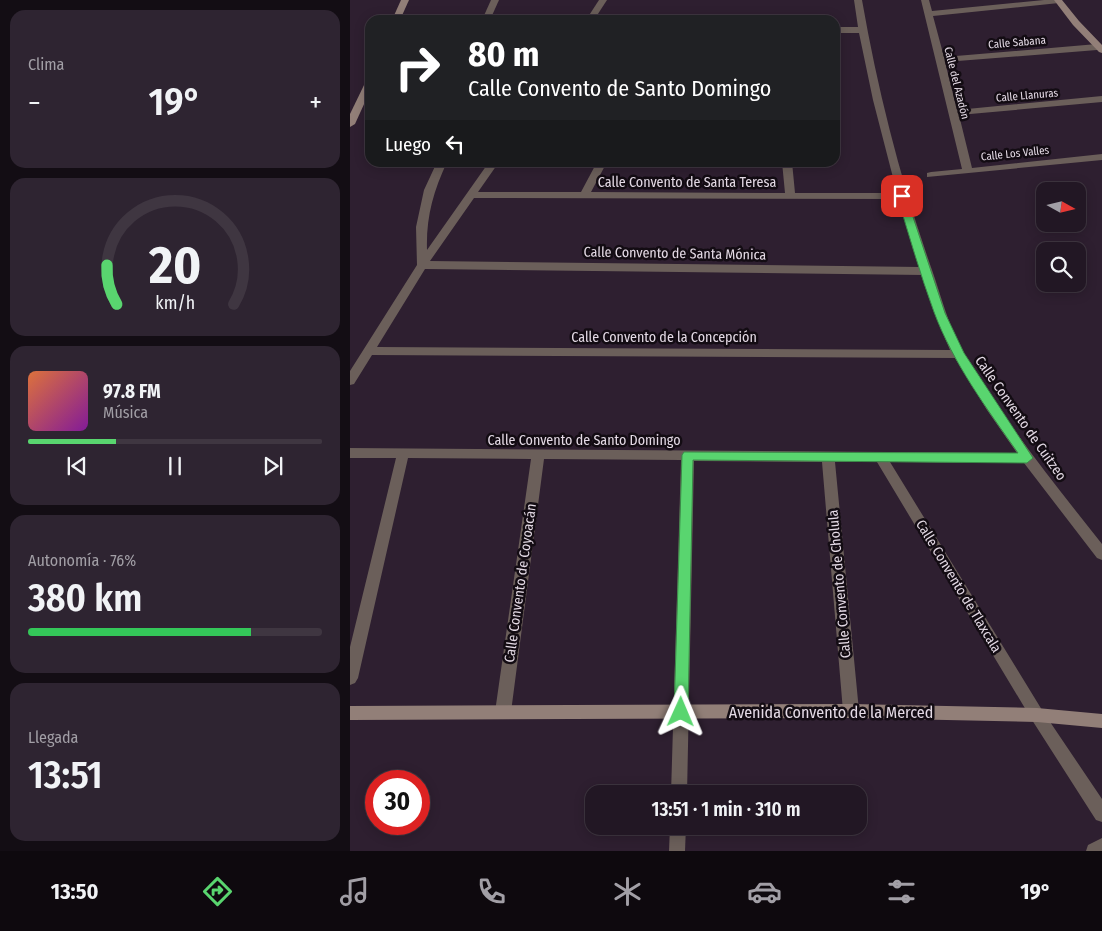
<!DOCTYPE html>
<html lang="es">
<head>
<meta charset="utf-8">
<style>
  body { margin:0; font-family:"Fira Sans Condensed",sans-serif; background:#2e2431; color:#f1f3f6; height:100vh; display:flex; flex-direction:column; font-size:19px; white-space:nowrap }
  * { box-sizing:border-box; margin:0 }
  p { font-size:16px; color:#a29fa6 }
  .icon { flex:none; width:28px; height:28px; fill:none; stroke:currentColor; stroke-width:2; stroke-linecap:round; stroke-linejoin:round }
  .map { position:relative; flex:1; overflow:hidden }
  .drawer { display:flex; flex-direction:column; gap:10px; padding:10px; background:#130d14; width:350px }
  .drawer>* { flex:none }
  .banner { position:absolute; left:15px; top:15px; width:475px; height:152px; border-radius:15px; box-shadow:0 2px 12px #0003,0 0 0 1px #3f3641; background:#202124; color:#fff; overflow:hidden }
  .needle { width:32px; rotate:98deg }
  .tools { position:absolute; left:686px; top:182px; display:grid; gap:10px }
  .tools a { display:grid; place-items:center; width:50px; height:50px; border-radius:10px; background:#221724; box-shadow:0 2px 12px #0003,0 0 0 1px #3f3641; font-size:25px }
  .speed { position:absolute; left:15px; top:770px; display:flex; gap:10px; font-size:25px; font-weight:700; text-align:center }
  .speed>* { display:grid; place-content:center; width:65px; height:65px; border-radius:50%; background:#221724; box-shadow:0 2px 12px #0003,0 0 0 1px #3f3641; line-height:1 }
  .speed .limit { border:8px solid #d22; background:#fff; color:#111 }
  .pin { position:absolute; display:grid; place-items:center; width:42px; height:42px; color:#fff; margin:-21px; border-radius:10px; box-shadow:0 2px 8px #0006 }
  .me { position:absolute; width:55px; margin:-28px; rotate:1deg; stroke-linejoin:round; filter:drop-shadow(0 0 4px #0008) }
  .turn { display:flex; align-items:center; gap:18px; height:105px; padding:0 20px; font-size:22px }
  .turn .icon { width:65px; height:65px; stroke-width:2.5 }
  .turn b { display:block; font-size:35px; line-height:42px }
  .then { display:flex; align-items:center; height:48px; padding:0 20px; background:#0003; gap:10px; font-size:19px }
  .big { font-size:38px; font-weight:600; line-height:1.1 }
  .drawer .tile { flex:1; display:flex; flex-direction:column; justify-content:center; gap:8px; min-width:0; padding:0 18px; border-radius:15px; background:#2e2431 }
  .drawer .dial { align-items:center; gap:0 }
  .dial svg { height:130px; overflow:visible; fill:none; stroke:#3f3641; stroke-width:7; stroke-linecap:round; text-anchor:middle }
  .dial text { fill:#f1f3f6; stroke:none }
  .song { display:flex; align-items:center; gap:15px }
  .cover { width:60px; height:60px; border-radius:8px; background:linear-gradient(135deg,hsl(20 70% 55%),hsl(290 70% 35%)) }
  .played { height:5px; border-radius:2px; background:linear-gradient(90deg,#59d56f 30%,#3f3641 30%) }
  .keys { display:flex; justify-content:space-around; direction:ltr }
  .heat { display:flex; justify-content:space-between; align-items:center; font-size:28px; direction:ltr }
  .charge { height:8px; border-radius:4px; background:linear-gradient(90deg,#34c759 76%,#3f3641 0) }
  .trip { position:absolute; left:235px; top:785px; width:282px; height:50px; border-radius:15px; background:#221724; box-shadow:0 2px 12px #0003,0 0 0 1px #3f3641; font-weight:600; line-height:50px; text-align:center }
  .dock { display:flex; height:80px; justify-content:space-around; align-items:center; background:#0e090e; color:#a29fa6 }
  .dock .icon { width:35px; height:35px }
  .dock .active { color:#59d56f }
  .dock b { font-size:22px; color:#f1f3f6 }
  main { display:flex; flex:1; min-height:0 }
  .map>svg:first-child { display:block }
</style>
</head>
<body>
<main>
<section class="drawer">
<div class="tile"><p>Clima</p>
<div class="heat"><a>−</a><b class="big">19°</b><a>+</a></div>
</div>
<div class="tile dial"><svg viewBox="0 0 100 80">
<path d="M14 69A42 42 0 1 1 86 69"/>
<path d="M14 69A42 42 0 0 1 8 45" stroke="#59d56f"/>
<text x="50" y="56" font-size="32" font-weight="700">20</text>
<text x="50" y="72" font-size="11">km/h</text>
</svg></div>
<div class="tile">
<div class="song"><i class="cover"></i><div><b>97.8 FM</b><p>Música</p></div></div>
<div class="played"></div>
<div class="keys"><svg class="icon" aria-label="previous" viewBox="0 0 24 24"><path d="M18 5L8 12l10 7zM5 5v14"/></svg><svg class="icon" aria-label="pause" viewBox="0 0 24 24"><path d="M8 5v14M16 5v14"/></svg><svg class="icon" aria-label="next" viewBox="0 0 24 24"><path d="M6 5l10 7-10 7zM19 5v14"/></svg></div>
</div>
<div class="tile"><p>Autonomía · 76%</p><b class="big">380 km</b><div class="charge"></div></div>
<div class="tile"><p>Llegada</p><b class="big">13:51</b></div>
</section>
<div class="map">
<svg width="752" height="851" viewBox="0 0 752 851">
  <rect width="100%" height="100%" fill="#2e1f30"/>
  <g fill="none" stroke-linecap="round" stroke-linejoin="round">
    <g fill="#6b5f5a" fill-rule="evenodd">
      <path d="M141,0h8l-9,20h-8z"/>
      <path d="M249,0h8l-13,20h-8z"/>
      <path d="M504,0h8c16,92 39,182 70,270 9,26 16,54 29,78 40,69 91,133 141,196v16l-5,-2 -73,-95 -134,-1 152,248 60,89v23l-6,-2 -64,-100 -155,-258h-42l24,249 -3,5 -5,2 -5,-2 -3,-5 -21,-249 -128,-1 -7,333h-16l10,-334 -137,-1 -33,253 -3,5 -5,2 -5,-2 -3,-5 36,-253 -123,-1 -50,220 -3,5 -5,2v-38l46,-189h-46v-10l667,5 -30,-43 -32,-52 -583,-3 -18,29 -4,1v-14l67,-106 -1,-38 8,-37 13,-28h10c-14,30 -21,56 -20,88l62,-88h10l-21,30h103l16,-30h10l-16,30 194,1 -3,-31h10l3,31h102l-24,-93 -14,-67h-24v-6h23zM124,198l425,1 21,68 -490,-6zM75,269l498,6 15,46 12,29 -573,-3z"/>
      <path d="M571,0h8l3,11 112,-11h18v3h-3l-126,13 11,41 153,-13 4,3 -4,3 -152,12 12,48 145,-14v6l-143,13 13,53 130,-14v6l-175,17v-4l4,-1 31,-3z"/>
      <path d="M320,826h16l-1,25h-16z"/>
      <path d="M752,838v13h-16l2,-6z"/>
    </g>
    <g fill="#927f78" fill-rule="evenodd">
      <path d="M51,0h8l-9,20h-8z"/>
      <path d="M704,0h8l17,21 23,24v8l-3,-1 -26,-27z"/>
      <path d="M20,78v13l-15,33 -5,3v-13l16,-33z"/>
      <path d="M501,704l186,4 65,6v14l-65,-6 -186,-4 -501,2v-14z"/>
    </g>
  </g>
  <path fill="#59d56f" stroke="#3a8a48" d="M552,193l4,3 39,117 19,40 69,105 -6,5 -334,-3 -5,252 -2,4 -5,2 -5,-2 -2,-4 8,-257 2,-3 334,1c-31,-44 -65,-90 -84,-141 -14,-38 -25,-77 -37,-116z"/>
  <g text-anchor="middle" stroke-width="5" stroke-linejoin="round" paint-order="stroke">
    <g font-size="11" fill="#e4dae5" stroke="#130c13">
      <text transform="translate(667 42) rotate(-5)" y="4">Calle Sabana</text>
      <text transform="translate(607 83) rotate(76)" y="4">Calle del Azadón</text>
      <text transform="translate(677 95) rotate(-5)" y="4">Calle Llanuras</text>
      <text transform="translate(665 153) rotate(-6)" y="4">Calle Los Valles</text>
    </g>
    <g font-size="14" fill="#e4dae5" stroke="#130c13">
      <text x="337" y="187">Calle Convento de Santa Teresa</text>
      <text transform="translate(325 253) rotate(1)" y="5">Calle Convento de Santa Mónica</text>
      <text x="314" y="342">Calle Convento de la Concepción</text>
      <text transform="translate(671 418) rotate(55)" y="5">Calle Convento de Cuitzeo</text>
      <text x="234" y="445">Calle Convento de Santo Domingo</text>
      <text transform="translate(170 583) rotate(-82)" y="5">Calle Convento de Coyoacán</text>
      <text transform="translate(489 584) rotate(-95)" y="5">Calle Convento de Cholula</text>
      <text transform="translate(609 586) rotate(59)" y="5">Calle Convento de Tlaxcala</text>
    </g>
    <g font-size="16" fill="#e4dae5" stroke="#130c13">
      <text x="481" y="718">Avenida Convento de la Merced</text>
    </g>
  </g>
</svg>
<div class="tools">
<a><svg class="needle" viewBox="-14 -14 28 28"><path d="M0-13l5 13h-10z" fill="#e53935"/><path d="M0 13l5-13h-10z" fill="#a29fa6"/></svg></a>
<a><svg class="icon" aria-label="search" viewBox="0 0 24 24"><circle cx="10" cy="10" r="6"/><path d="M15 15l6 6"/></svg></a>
</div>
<div class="speed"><div class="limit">30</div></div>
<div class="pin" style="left:552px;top:196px;background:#d93025"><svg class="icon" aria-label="arrive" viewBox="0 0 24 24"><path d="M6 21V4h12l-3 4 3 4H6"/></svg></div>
<svg class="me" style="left:331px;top:712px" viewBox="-20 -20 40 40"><path d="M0-17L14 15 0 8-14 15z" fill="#59d56f" stroke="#fff" stroke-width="4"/></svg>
<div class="trip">13:51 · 1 min · 310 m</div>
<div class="banner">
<div class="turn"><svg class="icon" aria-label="right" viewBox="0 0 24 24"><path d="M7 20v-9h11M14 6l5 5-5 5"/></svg><div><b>80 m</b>Calle Convento de Santo Domingo</div></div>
<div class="then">Luego<svg class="icon" aria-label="left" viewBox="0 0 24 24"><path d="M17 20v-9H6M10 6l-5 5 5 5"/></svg></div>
</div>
</div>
</main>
<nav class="dock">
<b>13:50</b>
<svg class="icon active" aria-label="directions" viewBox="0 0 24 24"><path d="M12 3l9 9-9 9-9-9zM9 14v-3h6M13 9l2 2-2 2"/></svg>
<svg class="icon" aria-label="music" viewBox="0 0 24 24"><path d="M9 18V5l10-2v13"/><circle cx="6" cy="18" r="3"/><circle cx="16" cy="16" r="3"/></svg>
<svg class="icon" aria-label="phone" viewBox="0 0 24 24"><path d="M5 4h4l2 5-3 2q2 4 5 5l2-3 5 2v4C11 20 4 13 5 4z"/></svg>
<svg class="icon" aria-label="climate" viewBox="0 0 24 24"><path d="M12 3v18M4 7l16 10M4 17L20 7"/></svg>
<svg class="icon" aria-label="car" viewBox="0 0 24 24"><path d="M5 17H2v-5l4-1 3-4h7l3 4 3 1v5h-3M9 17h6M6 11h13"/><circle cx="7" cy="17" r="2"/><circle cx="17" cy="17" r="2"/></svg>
<svg class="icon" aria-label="filters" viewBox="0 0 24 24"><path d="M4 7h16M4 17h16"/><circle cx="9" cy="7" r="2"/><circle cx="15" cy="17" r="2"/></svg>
<b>19°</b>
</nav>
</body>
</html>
